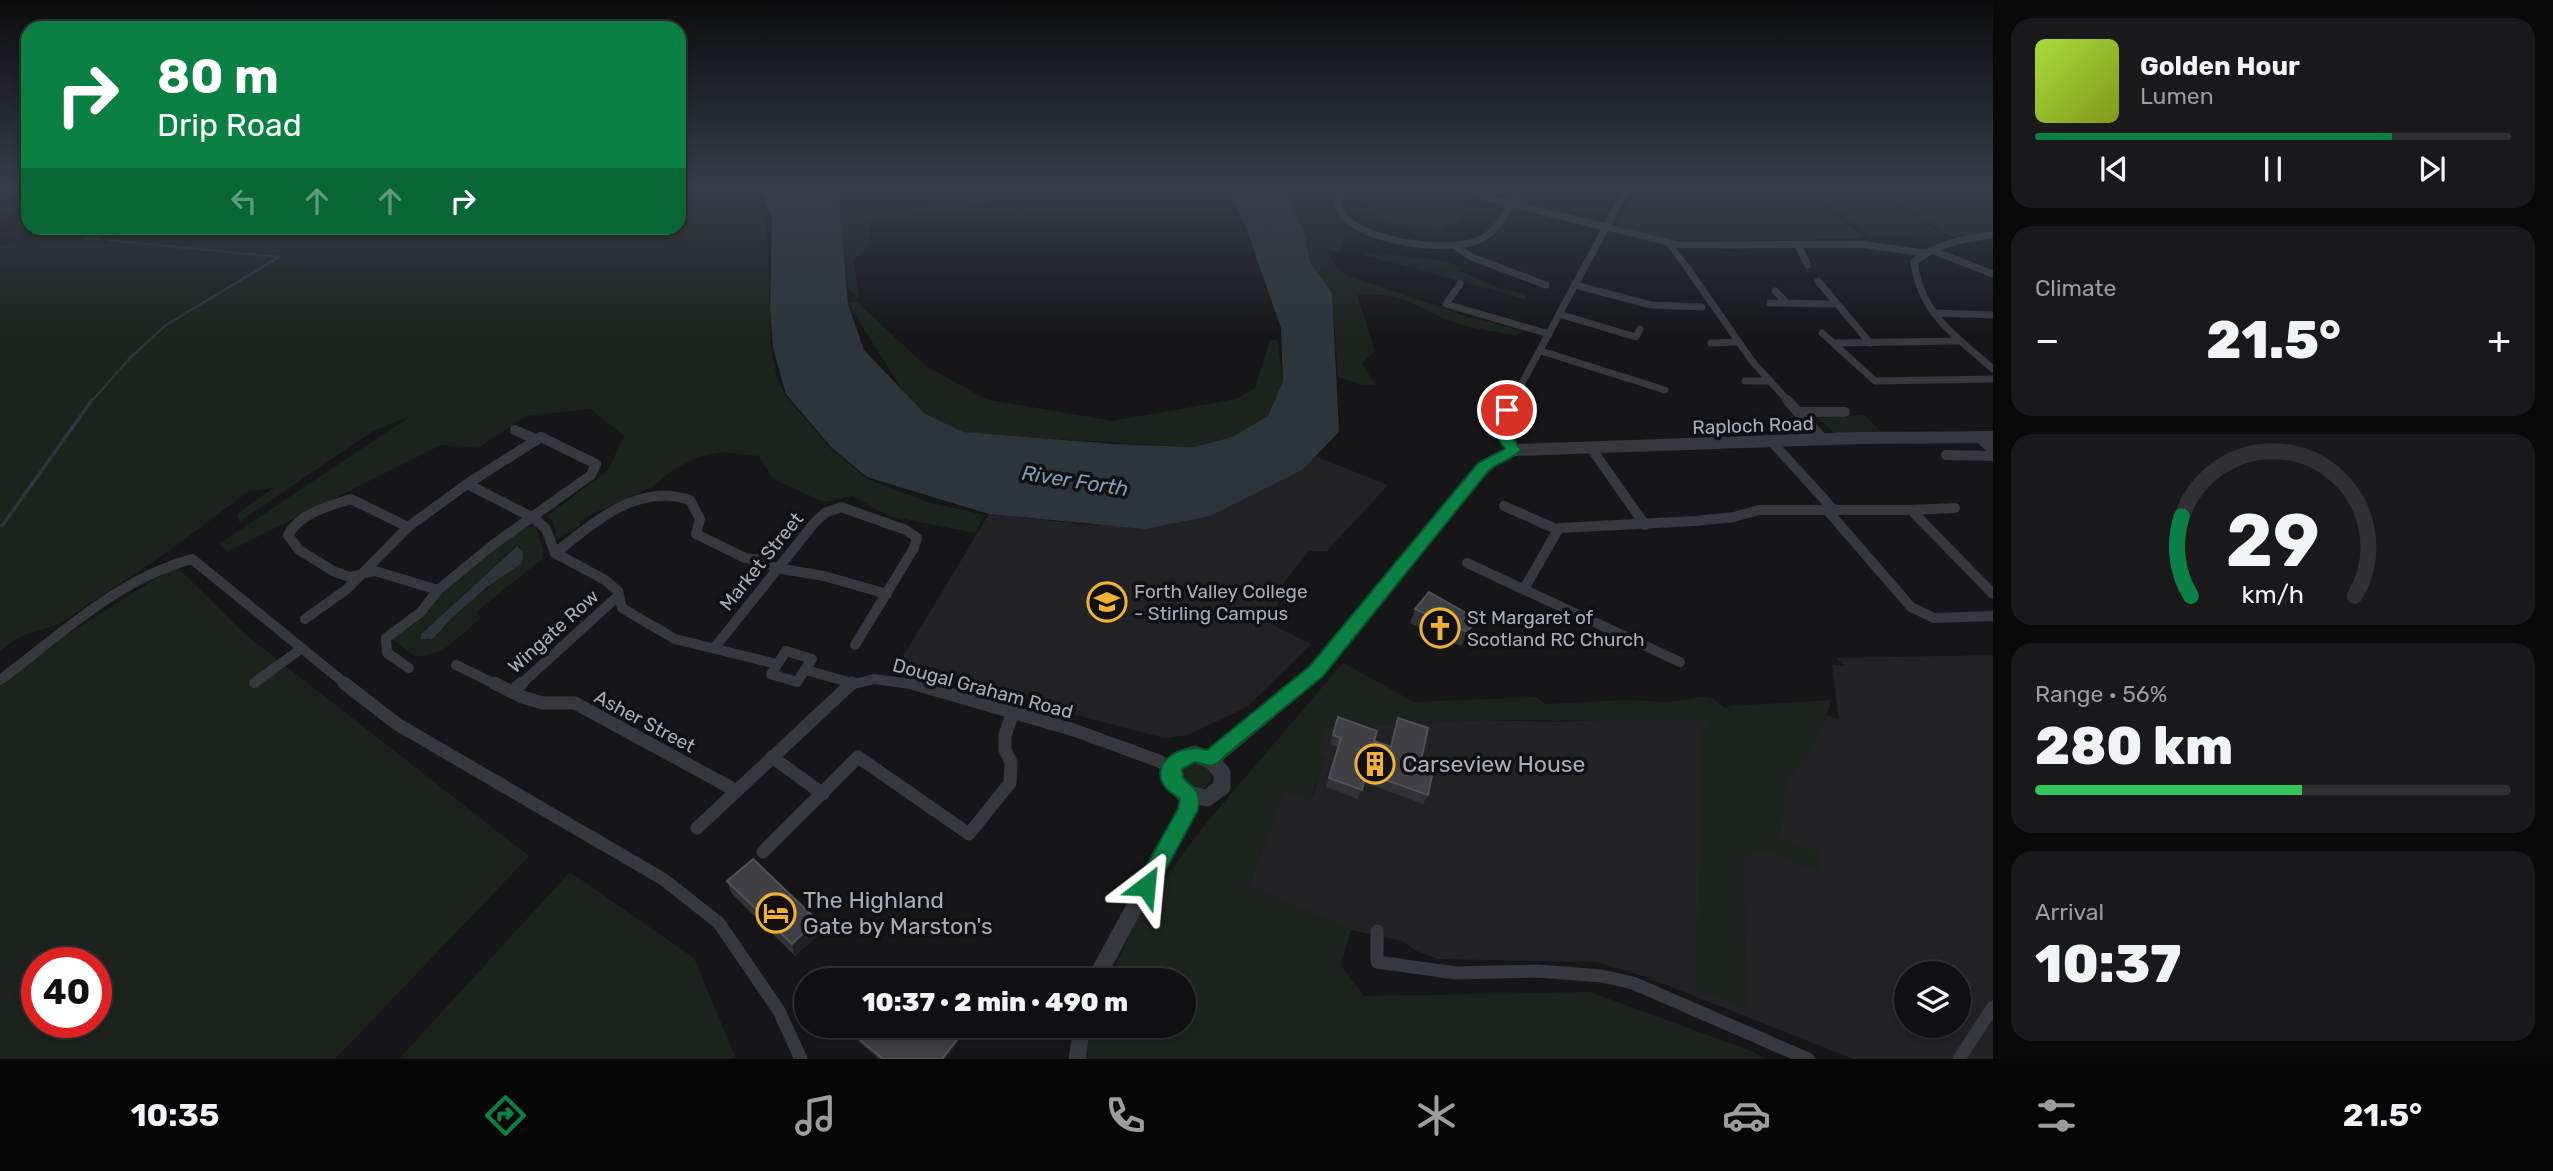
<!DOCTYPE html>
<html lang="en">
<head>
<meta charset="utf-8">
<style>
  body { margin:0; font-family:Rubik,sans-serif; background:#19191b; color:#f1f3f6; height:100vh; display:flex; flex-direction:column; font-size:26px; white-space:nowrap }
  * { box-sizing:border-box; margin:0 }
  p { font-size:23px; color:#9c9d9f }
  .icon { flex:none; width:38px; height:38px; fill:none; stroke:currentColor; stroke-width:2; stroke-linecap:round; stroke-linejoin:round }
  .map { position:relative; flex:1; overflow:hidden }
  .panel { display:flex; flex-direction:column; gap:18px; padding:18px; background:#09090a; width:560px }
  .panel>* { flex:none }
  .hud { position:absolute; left:21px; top:21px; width:665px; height:214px; border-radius:21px; box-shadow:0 4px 10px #0003,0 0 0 2px #303032; background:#0b8043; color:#fff; overflow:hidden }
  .buttons { position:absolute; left:1894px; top:961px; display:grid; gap:14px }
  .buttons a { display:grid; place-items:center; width:77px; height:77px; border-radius:50%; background:#101012; box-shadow:0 4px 10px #0003,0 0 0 2px #303032; font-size:35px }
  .speed { position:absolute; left:21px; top:947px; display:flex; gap:14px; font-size:35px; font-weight:700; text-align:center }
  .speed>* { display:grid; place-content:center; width:91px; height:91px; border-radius:50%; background:#101012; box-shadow:0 4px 10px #0003,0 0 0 2px #303032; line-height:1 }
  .speed .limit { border:10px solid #d22; background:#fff; color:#111 }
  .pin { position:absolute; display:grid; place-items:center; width:60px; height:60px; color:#fff; margin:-30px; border:4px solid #fff; border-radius:50%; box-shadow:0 2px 7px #0007 }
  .me { position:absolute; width:77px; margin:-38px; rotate:29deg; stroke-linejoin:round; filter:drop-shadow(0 0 5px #0008) }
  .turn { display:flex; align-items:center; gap:24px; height:147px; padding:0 21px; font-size:32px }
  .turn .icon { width:91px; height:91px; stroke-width:2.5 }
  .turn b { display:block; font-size:49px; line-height:60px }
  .lanes { display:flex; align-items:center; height:66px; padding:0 21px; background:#0003; justify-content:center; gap:35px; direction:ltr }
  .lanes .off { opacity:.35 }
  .big { font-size:52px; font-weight:800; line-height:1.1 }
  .panel .widget { flex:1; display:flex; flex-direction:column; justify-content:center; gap:10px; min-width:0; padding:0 24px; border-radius:21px; background:#19191b }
  .panel .dial { align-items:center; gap:0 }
  .dial svg { height:182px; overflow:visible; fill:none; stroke:#303032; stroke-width:7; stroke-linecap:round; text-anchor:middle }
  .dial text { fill:#f1f3f6; stroke:none }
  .song { display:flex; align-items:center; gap:21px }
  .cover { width:84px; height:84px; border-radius:10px; background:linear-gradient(135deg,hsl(80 70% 55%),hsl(70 70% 35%)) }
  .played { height:7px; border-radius:4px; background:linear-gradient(90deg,#0b8043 75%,#303032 75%) }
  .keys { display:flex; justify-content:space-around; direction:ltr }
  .heat { display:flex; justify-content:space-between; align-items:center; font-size:38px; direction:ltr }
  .charge { height:10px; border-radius:5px; background:linear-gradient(90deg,#34c759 56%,#303032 0) }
  .trip { position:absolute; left:794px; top:968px; width:402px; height:70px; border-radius:35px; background:#101012; box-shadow:0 4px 10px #0003,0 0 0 2px #303032; font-weight:800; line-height:70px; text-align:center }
  .tabs { display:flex; height:112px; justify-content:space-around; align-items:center; background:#060607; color:#9c9d9f }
  .tabs .icon { width:49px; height:49px }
  .tabs .selected { color:#0b8043 }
  .tabs b { font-size:32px; color:#f1f3f6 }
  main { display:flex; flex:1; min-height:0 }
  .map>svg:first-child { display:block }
</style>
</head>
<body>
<main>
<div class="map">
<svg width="1993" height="1059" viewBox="0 0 1993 1059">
  <rect width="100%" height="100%" fill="#161618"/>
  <g fill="#222225" fill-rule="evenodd">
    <path d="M1637,186h160l68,52 -194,5 -56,-15z"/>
    <path d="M1875,186h118v47l-45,3z"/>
    <path d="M1315,456l73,29 -61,66h-18l-24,30 -14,43 40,20 -64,63 -59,28 -24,3 -268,-70 93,-154 110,12 203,-56z"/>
    <path d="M1993,655v404h-140l-207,-82 -50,-15 -159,-3 -20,-8 -15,-10 -51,-11 -102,-44 36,-96 27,9 13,-43 -7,-2 8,-27 157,-7 74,2 254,-12 28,9 -7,-54 13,1 -8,-8zM1906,973h52v53h-52z"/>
  </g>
  <g fill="#1c231d" fill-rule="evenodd">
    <path d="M679,186h72l16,42 4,117 6,34 9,17 44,52 37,31 63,24 55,12 -10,18 -86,-17 -36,-20 -29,6 -51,-23 -14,-23 -37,-4 -25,5 -23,12 -22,18 -64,29 -8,6v4l-22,13 -6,-20 -6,-2 62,-47 16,-34 -33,-27 -65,7 -48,32 -37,-3 -214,107 -8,-8 192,-128 -38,15 -134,91 -2,-8 36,-26 -24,3 -80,60 -110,73 -38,12 -21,15v-404l64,-19h615z"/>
    <path d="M968,186h23l-7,19 -113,16 -3,25 -14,15 5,38 -11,-10 -8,-57 6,-30 20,13 70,-12h21l11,-7z"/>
    <path d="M1277,186h62l-6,9c3,28 19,20 8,56l-14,-1 10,17 9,8 119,41 59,15 -8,4c-18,-3 -37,-5 -54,-10 -44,-14 -54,-34 -105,-30l18,56 -13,12 13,22h-12l-25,-8 -6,-84 -22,-31 -6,-30z"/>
    <path d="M1369,186h28l-1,4 19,5 3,-3 14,4 -1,3 18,4 2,-3 19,7 -12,16 -16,5 2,3 -8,1 -46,-9 -2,2 -27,-16h7l-3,-11 8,-9z"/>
    <path d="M1804,186h69l70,49 -72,2z"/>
    <path d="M1367,252l16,5 3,-3c25,6 56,1 76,14l-4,2 36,16 33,9 -3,4 -159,-44z"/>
    <path d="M856,301l70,65 59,33 127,22 125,-22 18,-11 15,-48h7l6,41 -15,35 -36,21 -38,10 -173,-10 -58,-5 -38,-17 -18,-18 -59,-93z"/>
    <path d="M1864,415l19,19 -48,-1 -17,-15z"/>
    <path d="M535,525l8,24 -1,10 -66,53 5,6 -39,33 -26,6 -24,-18c10,-8 23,-14 32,-23 7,-8 13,-20 20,-26 16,-13 33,-24 48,-38l-2,-2 35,-22zM516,546l5,17c-23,16 -44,33 -65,52 -10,8 -16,22 -29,26l-6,-7z"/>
    <path d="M176,566l70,69 283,221 -194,203h-335v-374l65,-49zM37,962h59v60h-59z"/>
    <path d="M1343,663l71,39 122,-5 10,7 78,-4 45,2 32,-5 13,2 12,10 4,-3 102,-6 -17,44 -30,42 -4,52 39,15 -1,19 -56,-22 -19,7 3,152 -51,-20 6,-259 9,-9 -228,-1 -156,7 -8,27 6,2 -14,44 -26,-9 -36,95 102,44 -10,36 23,30 226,-4 164,60 11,7h-681l6,-33h95v-46h-76l32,-69 62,-84z"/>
    <circle cx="1197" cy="776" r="14"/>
    <path d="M570,872l124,86 42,101h-337z"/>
  </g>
  <g fill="#2c353c">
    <path d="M758,186h80l10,118 16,46 61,64 38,18 151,12 80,3 38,-10 36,-21 15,-35 -2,-53 -36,-103 -19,-39h51l13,15 14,31 6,30 22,31 7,139 -37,38 -92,46 -65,13 -156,-15 -122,-37 -36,-30 -45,-53 -13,-46 -3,-40 2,-90z"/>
    <path d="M517,546l6,6 -1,11 -35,24 -35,31 -19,21h-12v-5z"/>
  </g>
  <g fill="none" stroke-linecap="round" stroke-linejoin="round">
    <g stroke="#2c353c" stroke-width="2.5">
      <path d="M85,228l-1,10 16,1"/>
      <path d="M91,402l39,-44 36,-33 113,-68 -172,-17"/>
    </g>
    <path stroke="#2c353c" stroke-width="3.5" d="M2,526l90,-126"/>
    <g stroke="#37383d" stroke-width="6">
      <path d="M1605,227l74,18h40"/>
      <path d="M1669,244l17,22"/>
    </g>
    <g stroke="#37383d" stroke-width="7">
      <path d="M1343,186l-6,17c2,4 4,10 7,14 23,25 110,38 139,21 18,-10 28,-36 39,-52"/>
      <path d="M1440,186l165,41"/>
      <path d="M1993,235c-29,3 -55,9 -79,27 7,53 42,74 79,107"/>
      <path d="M1797,244l11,21"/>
      <path d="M1719,245l141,-1 64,9"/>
      <path d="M1455,246l16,11 75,28"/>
      <path d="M1931,250l62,24"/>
      <path d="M1686,266l66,95 37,41"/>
      <path d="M1818,281l52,62"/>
      <path d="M1460,284l-14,20 103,30"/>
      <path d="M1575,285l76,20 51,2"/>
      <path d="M1775,291l12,12"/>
      <path d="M1770,303l65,1"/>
      <path d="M1934,313l59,2"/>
      <path d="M1559,314l77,23 4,-8"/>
      <path d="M1822,333l53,48 118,-2"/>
      <path d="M1711,343l26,-1"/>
      <path d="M1834,343l124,-2"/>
      <path d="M1541,351l124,39"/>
      <path d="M1745,381h25"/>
      <path d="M1512,402l116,-216"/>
    </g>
    <g stroke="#37383d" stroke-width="10">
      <path d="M1513,400c-13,23 -19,29 1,50"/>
      <path d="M1787,400l37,40"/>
      <path d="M1798,412h47"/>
      <path d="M515,430l22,10"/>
      <path d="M1978,436l15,15"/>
      <path d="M1772,442l62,68"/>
      <path d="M1591,448l54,77"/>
      <path d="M1946,455l47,1"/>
      <path d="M467,484l67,34 12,11 9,24 50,27 13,11 4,17 53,31 102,25"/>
      <path d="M1504,506l54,24"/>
      <path d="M1827,510l84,97 23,11 59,-2"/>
      <path d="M1911,510l44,-2"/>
      <path d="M408,527l-57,-28c-22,7 -51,14 -63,36l11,15 36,22 15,5 25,-6 63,19"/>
      <path d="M555,553c39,-30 82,-71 135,-53l10,19 -4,15 49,24 14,2 17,8 48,8 63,18"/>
      <path d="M1467,563l213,99"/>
      <path d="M1524,589l35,-61 136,-7 39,-4 25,-7h152l82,84"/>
      <path d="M305,619l42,-30 61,-62 59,-43 74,-47 55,27 -5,11 -97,69 -56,46 -17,22 -35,26 1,15 22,15"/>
      <path d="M715,647l100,-125 10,-9 16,-6 65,23 11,8 -3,10 -59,97"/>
      <path d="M786,651l26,8 -15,23 -26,-8z"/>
      <path d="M456,665l41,20"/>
      <path d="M806,670l46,13"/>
      <path d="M0,680c62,-46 116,-100 192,-121l155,126"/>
      <path d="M254,683l47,-34"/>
      <path d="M520,685l98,-89"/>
      <path d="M850,685l24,-6 44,6"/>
    </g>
    <g stroke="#37383d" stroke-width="13">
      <path d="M344,683l53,41 266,155 56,44 60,88 22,48"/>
      <path d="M494,683l28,14 21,6h32l160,87"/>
      <path d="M912,683l162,47 85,31 13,8"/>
      <path d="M512,692l10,-9"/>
      <path d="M772,757l51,37"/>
      <path d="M697,828l155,-145"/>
      <path d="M763,852l95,-95 111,77 41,-51 1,-21 -6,-12v-15l8,-23"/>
      <path d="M1377,931v31l79,11 82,-2 64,5 31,7 175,76"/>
      <path d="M1959,1059l34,-52"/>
    </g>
    <path stroke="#37383d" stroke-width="12" d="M1300,685l17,-14 150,-187 24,-22 23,-12 345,-12 134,-1"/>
    <g stroke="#37383d" stroke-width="17">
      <path d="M1195,754l17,7 10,12v14l-15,11 -24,-5 -12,-17 7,-16z"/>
      <path d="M1211,759l91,-76"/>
      <path d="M1095,980l92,-170 3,-14"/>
      <path d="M1077,1059l5,-33"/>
    </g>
  </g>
  <g fill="#323236">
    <path d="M1415,609l62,10 -6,13 -10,14 -51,-23z"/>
    <path d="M1338,717l36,24 16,5 5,-19 3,-9 22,47 8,30 -5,9 -59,-22 -6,17 -32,-12 12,-40 -8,-3z"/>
    <path d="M727,881l93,52 -25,23 -63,-62z"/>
    <path d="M959,1037v4l-14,18h-66l-20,-17 -1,-4z"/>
  </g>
  <g fill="#212124">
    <path d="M1477,619l-6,13 -10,14 6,-14z"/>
    <path d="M817,920l3,13 -25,23 -3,-12z"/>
    <path d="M959,1037v4l-14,18h-3z"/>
  </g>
  <g fill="#3f3f44" stroke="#4f5156" stroke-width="2">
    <path d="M1429,592l48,27 -10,13 -52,-23z"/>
    <path d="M1338,717l39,14 -3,10 17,6 7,-29 30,10 -8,37 13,5 -5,25 -62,-22 -4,17 -33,-12 12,-40 -8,-3z"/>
    <path d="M753,859l64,61 -25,24 -65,-63z"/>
    <path d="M869,1026h59l5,4 3,-4h8l15,11 -17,22h-59l-25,-21z"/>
  </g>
  <linearGradient id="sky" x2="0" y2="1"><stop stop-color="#0c0c0d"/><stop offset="0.56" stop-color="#363c48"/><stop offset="1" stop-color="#363c48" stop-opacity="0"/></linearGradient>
  <rect width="1993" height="335" fill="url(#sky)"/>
  <path fill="#0b8043" stroke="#07532c" stroke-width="2" d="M1507,405l7,5c-10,19 -4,24 7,40 -7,8 -23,13 -32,20l-166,206 -97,79c-11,13 -15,12 -31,7l-13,7 1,9c13,11 18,15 15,32l-45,83 -7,3 -8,-3 -3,-7 43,-77 2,-10c-4,-3 -10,-7 -14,-11 -20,-26 17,-46 41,-38l103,-84 168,-203 27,-14c-13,-17 -14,-25 -3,-42z"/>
  <defs>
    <g id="university-ring" transform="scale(2.0125)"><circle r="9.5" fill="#111113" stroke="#f2b134" stroke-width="1.5"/><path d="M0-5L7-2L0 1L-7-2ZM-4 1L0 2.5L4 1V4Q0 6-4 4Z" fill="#f2b134"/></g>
    <g id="church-ring" transform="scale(2.0125)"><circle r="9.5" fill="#111113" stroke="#f2b134" stroke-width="1.5"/><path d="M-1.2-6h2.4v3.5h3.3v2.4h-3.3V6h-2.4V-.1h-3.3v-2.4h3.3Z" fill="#f2b134"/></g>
    <g id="building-ring" transform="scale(2.0125)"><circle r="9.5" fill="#111113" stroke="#f2b134" stroke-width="1.5"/><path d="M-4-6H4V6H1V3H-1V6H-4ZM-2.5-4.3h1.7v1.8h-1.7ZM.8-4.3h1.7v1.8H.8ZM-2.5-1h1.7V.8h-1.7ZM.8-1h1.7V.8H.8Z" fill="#f2b134"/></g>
    <g id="hotel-ring" transform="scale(2.0125)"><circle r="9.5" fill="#111113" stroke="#f2b134" stroke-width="1.5"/><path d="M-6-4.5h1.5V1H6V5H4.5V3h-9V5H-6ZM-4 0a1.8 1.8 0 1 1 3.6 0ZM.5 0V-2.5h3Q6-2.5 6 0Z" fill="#f2b134"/></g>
  </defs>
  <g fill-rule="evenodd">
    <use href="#university-ring" x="1107" y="602"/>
    <use href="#church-ring" x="1440" y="628"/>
    <use href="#building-ring" x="1375" y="764"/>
    <use href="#hotel-ring" x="776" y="913"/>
  </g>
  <g text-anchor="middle" stroke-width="7" stroke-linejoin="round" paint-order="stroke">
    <g font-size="19" fill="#a8adb8" stroke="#111113">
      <text transform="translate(1753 425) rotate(-2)" y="7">Raploch Road</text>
      <text transform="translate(761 561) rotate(-51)" y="7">Market Street</text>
      <text transform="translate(553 631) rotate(-42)" y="7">Wingate Row</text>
      <text transform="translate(983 688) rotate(15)" y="7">Dougal Graham Road</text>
      <text transform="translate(645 721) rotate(28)" y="7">Asher Street</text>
    </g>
    <g font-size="19" fill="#a8adb8" stroke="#111113" text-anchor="start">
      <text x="1134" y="598">Forth Valley College<tspan x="1134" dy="22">- Stirling Campus</tspan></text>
      <text x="1467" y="624">St Margaret of<tspan x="1467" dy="22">Scotland RC Church</tspan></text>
    </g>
    <g font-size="21" font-style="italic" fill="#7f9bb3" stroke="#111113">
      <text transform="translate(1075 481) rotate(9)" y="7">River Forth</text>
    </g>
    <g font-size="23" fill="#a8adb8" stroke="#111113" text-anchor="start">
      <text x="1402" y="772">Carseview House</text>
      <text x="803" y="908">The Highland<tspan x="803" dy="26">Gate by Marston's</tspan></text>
    </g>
  </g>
</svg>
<div class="buttons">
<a><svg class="icon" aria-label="layers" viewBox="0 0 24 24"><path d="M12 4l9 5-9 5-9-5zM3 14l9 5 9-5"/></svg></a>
</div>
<div class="speed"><div class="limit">40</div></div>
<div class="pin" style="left:1507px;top:410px;background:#d93025"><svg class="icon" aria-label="arrive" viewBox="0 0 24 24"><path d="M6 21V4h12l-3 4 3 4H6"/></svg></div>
<svg class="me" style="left:1146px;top:886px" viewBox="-20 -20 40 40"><path d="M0-17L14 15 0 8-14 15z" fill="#0b8043" stroke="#fff" stroke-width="4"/></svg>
<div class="trip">10:37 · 2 min · 490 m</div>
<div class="hud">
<div class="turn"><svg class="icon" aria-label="right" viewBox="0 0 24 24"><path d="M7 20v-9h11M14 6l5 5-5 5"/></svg><div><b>80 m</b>Drip Road</div></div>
<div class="lanes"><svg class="icon off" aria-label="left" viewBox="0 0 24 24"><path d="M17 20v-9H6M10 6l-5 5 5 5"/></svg><svg class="icon off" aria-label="ahead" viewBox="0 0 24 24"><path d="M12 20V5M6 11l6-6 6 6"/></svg><svg class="icon off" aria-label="ahead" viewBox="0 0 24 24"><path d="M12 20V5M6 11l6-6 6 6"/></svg><svg class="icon" aria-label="right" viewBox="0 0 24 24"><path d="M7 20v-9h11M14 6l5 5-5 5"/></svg></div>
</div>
</div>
<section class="panel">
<div class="widget">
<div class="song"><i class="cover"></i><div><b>Golden Hour</b><p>Lumen</p></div></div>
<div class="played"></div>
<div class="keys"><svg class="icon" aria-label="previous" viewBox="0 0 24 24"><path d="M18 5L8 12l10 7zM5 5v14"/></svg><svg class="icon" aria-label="pause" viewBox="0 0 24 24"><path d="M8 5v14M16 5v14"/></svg><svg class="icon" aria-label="next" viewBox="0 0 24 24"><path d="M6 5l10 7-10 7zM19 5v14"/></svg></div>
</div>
<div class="widget"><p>Climate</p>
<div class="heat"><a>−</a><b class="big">21.5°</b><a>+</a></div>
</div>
<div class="widget dial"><svg viewBox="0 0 100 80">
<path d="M14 69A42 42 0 1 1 86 69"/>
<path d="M14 69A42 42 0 0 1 10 34" stroke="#0b8043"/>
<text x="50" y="56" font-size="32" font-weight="700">29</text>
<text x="50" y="72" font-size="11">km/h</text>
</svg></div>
<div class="widget"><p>Range · 56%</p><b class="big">280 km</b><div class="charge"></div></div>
<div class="widget"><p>Arrival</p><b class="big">10:37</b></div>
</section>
</main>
<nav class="tabs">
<b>10:35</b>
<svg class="icon selected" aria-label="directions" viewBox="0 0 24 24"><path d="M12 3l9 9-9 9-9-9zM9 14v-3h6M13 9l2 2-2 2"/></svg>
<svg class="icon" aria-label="music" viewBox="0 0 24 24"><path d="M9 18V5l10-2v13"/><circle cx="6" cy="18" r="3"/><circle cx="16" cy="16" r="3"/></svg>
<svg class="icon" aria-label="phone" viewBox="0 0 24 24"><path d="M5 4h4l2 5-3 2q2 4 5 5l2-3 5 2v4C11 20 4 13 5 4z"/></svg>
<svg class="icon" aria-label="climate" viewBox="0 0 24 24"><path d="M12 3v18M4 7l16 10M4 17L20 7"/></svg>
<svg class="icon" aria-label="car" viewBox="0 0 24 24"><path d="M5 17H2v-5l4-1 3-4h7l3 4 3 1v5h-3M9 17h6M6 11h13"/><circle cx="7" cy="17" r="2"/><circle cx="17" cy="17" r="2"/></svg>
<svg class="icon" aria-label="filters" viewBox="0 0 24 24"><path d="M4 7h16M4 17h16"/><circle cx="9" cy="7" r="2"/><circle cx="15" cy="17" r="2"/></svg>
<b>21.5°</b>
</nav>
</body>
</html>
